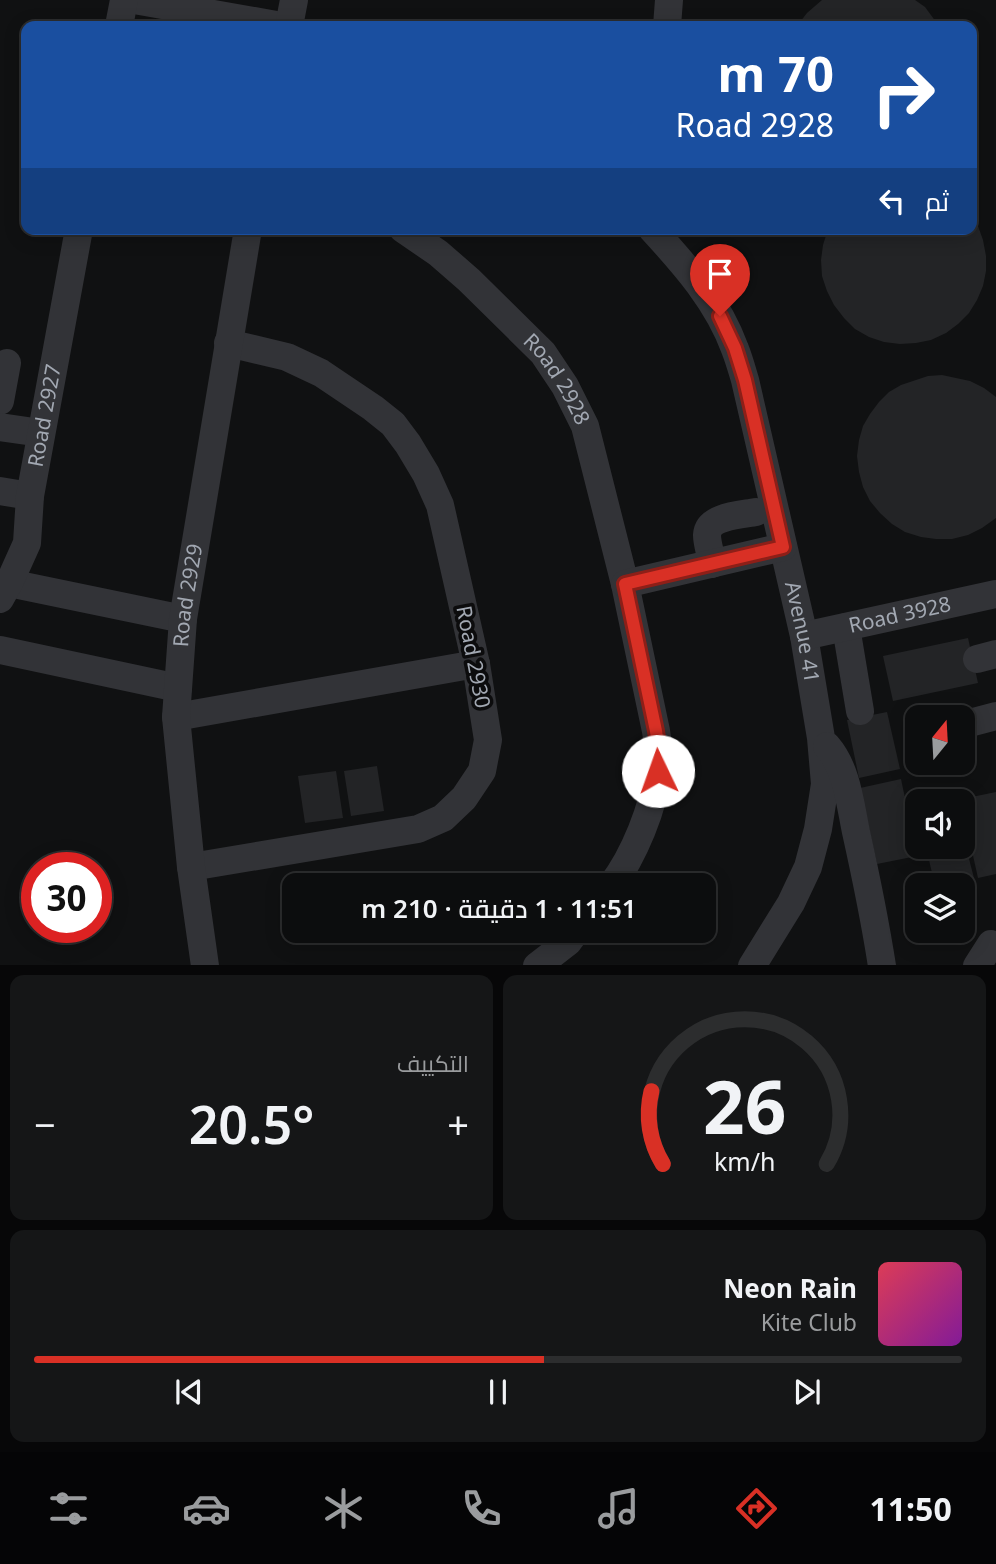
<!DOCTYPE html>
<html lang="ar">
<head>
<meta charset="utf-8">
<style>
  body { margin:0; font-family:"Noto Sans",Cairo,sans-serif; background:#151617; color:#f1f3f6; direction:rtl; height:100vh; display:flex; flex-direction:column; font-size:26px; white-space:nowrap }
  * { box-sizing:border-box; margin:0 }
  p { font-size:23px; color:#9a9c9e }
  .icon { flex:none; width:38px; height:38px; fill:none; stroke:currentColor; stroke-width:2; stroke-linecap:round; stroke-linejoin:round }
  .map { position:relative; height:965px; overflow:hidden; direction:ltr }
  .panel { display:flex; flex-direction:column; gap:10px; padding:10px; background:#070708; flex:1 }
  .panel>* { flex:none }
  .banner { position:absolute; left:21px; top:21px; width:956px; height:214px; border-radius:14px; box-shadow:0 4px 18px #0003,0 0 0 2px #2c2d2e; direction:rtl; background:#1a4fa0; color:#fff; overflow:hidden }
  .needle { width:46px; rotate:18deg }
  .fabs { position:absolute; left:905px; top:705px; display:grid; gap:14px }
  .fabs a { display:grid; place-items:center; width:70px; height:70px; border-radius:14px; background:#0c0d0e; box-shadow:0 4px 18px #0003,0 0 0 2px #2c2d2e; font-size:35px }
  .speed { position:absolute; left:21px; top:852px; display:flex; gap:14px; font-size:35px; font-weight:700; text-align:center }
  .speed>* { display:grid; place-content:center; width:91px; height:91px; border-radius:50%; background:#0c0d0e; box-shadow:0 4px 18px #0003,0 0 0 2px #2c2d2e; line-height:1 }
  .speed .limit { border:10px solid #d22; background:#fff; color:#111 }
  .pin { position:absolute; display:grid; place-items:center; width:60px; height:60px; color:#fff; margin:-72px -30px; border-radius:50% 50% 50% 0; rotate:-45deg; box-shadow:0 0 7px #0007 }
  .pin .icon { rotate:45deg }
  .me { position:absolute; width:77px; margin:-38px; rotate:357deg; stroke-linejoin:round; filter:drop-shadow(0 0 5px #0008) }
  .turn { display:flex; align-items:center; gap:24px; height:147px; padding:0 28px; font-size:32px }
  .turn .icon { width:91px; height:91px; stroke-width:2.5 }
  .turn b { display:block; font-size:49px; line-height:60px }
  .then { display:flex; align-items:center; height:66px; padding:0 28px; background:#0003; gap:14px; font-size:26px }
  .big { font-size:52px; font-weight:600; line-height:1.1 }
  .panel .widget { flex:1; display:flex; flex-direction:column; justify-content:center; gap:10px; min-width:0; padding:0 24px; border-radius:14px; background:#151617 }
  .panel .dial { align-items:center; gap:0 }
  .dial svg { height:182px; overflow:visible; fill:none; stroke:#2c2d2e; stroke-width:7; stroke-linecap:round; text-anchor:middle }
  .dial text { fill:#f1f3f6; stroke:none }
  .song { display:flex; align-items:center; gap:21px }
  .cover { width:84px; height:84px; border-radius:10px; background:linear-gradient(135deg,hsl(350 70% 55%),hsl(290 70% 35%)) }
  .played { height:7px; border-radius:4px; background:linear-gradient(90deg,#d93025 55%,#2c2d2e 55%) }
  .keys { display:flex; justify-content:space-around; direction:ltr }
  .heat { display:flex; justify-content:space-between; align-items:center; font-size:38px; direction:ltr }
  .panel .tiles { flex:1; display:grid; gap:10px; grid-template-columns:1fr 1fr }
  .widget:last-child { grid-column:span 2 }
  .trip { position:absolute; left:282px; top:873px; width:434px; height:70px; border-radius:14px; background:#0c0d0e; box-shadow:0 4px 18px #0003,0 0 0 2px #2c2d2e; font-weight:600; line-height:70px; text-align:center; direction:rtl }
  .tab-bar { display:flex; height:112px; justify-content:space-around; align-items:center; background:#050506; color:#9a9c9e }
  .tab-bar .icon { width:49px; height:49px }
  .tab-bar .active { color:#d93025 }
  .tab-bar b { font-size:32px; color:#f1f3f6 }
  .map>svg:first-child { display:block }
</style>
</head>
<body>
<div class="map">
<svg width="996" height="966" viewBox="0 0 996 966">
  <rect width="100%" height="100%" fill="#101112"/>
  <g fill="#232426">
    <path d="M822,0h93l10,7 14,19h-142l10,-13z"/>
    <path d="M971,215l7,11 5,14 3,16v15l-3,15 -6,14 -8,13 -11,11 -12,9 -15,7 -15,3 -16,1 -16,-2 -15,-5 -14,-8 -11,-11 -10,-13 -7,-14 -5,-15 -1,-16 2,-15 5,-16h143z"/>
    <path d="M942,375l28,6 14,7 12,9v121l-14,10 -14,7 -16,4h-16l-15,-2 -16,-5 -13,-8 -12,-11 -10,-12 -7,-14 -4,-15 -2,-16 2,-16 4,-14 7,-12 9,-12 10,-10 12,-7 27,-9z"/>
    <path d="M968,638l10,45 -85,18 -10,-45z"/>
    <path d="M887,712l13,57 -41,9 -12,-58z"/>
    <path d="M377,766l7,45 -33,5 -7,-45z"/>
    <path d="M336,771l7,47 -38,5 -7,-47z"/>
    <path d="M901,779l16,77 -40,8 -17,-76z"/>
    <path d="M996,792v82l-18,4 -16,-72v-7z"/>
    <path d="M962,832l12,46 -39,8 -9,-39h36z"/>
  </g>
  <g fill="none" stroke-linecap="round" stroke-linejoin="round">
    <g stroke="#323337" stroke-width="28">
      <path d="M134,0l148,26"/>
      <path d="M119,26l5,-26"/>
      <path d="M289,26l5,-26"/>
      <path d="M667,26l2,-26"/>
      <path id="s1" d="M403,229l35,24 31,27 74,73 22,33 20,40 40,158 31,147c2,13 4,26 2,38 -4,38 -24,87 -47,117"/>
      <path id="s2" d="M652,229c33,36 66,73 83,120 4,10 7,21 10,31l59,256 17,102 4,46 -7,45 -10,38 -17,36 -39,63"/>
      <path d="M0,401l7,-38"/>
      <path d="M0,427l41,6"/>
      <path d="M0,491l30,5"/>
      <path d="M712,564c-1,-10 -5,-20 -5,-29 1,-19 34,-20 49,-23"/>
      <path d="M9,583l174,36"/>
      <path d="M625,584l158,-37"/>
      <path id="s3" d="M0,599l9,-16 18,-40 3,-47 49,-267"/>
      <path d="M846,627l14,84"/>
      <path id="s4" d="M804,636l192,-42"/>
      <path d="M0,650l178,38"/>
      <path d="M977,659l19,-5"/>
      <path d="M176,717l300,-53"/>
      <path d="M962,725l34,-9"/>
      <path d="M827,746c20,23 23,57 29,86 10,45 19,89 26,134"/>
      <path d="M191,867l227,-38 25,-11 21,-20 18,-27 6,-31 -12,-76 -36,-159 -14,-31 -18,-30 -15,-20 -20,-16 -52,-35 -34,-16 -59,-14"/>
      <path id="s5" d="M205,966l-14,-99 -15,-150 7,-98 65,-390"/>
      <path d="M537,966l31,-24 8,-11"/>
      <path d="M977,966l14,-22"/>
    </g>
  </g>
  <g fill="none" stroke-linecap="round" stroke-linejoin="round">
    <g stroke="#8d1f18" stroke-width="18">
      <path id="route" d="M658,771l1,-20 -3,-20 -31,-147 158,-37 -38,-167 -10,-32 -15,-32"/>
    </g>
    <use href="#route" stroke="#d93025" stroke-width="12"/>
  </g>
  <g text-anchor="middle" stroke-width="7" stroke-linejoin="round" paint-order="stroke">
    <g font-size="21" fill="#a2a8b2" stroke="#0c0c0d">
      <text dy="7" stroke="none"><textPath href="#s1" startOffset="217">Road 2928</textPath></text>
      <text dy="7" stroke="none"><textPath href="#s3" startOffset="191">Road 2927</textPath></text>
      <text dy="7" stroke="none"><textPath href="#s5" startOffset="373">Road 2929</textPath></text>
      <text dy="7" stroke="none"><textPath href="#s4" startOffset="98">Road 3928</textPath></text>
      <text dy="7" stroke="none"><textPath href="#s2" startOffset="438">Avenue 41</textPath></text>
      <text transform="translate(473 657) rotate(79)" y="7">Road 2930</text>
    </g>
  </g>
</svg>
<div class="fabs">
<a><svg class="needle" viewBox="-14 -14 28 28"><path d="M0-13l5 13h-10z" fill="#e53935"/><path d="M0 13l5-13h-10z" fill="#9a9c9e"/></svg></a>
<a><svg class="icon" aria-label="sound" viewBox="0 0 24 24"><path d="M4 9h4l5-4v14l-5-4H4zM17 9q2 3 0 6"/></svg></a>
<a><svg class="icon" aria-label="layers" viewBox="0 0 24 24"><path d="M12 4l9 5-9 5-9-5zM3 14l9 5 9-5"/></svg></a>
</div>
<div class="speed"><div class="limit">30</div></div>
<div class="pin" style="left:720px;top:316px;background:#d93025"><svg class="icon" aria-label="arrive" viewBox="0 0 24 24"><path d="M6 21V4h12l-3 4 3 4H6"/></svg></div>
<svg class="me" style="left:658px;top:771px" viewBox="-20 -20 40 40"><circle r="19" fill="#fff"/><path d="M0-13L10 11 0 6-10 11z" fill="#d93025"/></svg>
<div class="trip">11:51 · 1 دقيقة · 210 m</div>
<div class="banner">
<div class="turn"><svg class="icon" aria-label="right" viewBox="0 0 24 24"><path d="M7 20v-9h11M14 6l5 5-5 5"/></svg><div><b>70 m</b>Road 2928</div></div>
<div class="then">ثم<svg class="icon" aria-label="left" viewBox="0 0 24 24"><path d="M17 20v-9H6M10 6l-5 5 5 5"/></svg></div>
</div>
</div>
<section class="panel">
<div class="tiles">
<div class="widget dial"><svg viewBox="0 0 100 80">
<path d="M14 69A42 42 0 1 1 86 69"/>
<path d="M14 69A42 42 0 0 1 9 37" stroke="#d93025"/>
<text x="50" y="56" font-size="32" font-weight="700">26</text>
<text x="50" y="72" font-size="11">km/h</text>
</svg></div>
<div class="widget"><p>التكييف</p>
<div class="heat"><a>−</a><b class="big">20.5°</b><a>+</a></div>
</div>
<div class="widget">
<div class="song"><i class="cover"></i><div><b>Neon Rain</b><p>Kite Club</p></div></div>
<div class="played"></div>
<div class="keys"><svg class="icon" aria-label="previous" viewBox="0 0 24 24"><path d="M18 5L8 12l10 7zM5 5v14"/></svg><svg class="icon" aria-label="pause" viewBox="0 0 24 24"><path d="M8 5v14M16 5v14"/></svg><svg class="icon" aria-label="next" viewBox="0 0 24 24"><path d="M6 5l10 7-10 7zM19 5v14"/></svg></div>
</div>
</div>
</section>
<nav class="tab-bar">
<b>11:50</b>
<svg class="icon active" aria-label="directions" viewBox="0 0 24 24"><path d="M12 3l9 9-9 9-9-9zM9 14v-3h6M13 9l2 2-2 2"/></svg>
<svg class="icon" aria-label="music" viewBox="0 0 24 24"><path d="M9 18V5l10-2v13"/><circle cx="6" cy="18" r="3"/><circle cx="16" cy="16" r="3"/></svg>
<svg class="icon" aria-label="phone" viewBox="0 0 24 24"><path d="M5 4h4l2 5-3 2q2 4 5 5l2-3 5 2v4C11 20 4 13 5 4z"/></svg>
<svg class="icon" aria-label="climate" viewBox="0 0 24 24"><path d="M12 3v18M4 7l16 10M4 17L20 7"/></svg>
<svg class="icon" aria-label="car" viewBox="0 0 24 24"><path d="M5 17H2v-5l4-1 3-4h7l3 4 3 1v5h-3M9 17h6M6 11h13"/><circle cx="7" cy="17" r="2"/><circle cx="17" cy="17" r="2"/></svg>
<svg class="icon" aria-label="filters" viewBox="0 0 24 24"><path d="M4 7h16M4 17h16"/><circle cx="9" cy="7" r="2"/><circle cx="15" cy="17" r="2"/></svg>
</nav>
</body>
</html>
